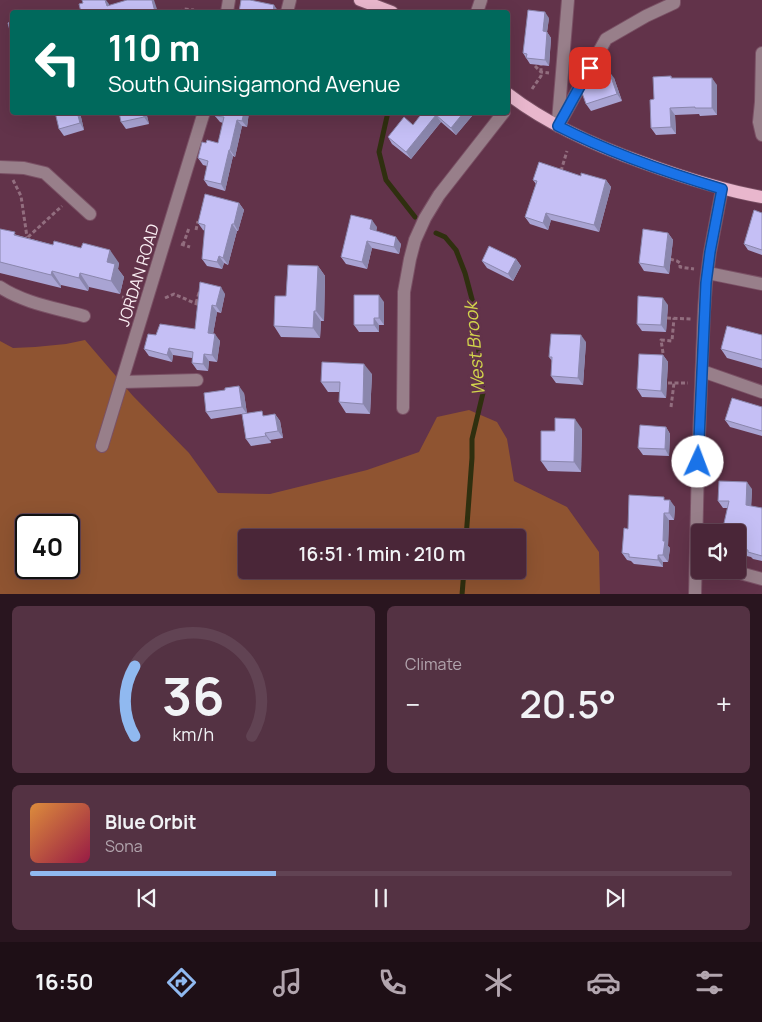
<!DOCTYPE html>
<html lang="en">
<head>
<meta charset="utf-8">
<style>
  body { margin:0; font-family:Manrope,sans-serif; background:#543243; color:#f1f3f6; height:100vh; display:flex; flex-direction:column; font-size:19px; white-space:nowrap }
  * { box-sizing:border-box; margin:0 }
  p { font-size:16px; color:#b2a5ae }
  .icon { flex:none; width:28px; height:28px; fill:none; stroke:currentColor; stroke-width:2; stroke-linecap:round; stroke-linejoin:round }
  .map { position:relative; height:594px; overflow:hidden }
  .drawer { display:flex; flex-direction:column; gap:12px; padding:12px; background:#29151f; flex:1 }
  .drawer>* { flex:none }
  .hud { position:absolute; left:10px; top:10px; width:500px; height:105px; border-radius:5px; box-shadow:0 5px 20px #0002,0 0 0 1px #614353; background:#00695c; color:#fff; overflow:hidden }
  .tools { position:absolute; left:691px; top:524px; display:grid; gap:10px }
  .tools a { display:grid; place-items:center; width:55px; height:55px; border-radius:5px; background:#4a2638; box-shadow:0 5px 20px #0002,0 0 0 1px #614353; font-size:25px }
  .speed { position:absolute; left:15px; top:514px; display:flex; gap:10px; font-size:25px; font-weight:700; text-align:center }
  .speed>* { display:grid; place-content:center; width:65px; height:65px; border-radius:50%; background:#4a2638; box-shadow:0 5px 20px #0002,0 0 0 1px #614353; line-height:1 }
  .speed .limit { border:2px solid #111; border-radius:8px; background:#fff; color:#111 }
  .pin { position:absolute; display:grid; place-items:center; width:42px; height:42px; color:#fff; margin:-21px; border-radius:10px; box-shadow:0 2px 8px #0006 }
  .me { position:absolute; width:55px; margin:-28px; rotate:2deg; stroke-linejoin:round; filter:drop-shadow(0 0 4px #0008) }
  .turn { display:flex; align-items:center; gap:18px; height:105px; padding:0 15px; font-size:22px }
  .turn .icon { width:65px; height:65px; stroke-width:2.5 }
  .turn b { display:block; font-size:35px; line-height:42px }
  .big { font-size:38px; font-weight:600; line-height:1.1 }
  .drawer .widget { flex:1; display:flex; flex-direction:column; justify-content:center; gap:8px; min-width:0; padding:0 18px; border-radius:8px; background:#543243 }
  .drawer .dial { align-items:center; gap:0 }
  .dial svg { height:130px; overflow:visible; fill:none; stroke:#614353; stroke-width:7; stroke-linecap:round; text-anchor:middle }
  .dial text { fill:#f1f3f6; stroke:none }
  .song { display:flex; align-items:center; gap:15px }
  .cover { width:60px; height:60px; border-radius:8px; background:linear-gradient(135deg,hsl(30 70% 55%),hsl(340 70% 35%)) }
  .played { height:5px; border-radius:2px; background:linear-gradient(90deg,#90b9f0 35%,#614353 35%) }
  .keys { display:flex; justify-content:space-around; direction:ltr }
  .heat { display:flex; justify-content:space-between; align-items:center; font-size:28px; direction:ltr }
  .drawer .tiles { flex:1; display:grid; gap:12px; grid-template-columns:1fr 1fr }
  .widget:last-child { grid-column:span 2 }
  .trip { position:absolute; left:238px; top:529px; width:288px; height:50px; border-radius:5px; background:#4a2638; box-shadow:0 5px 20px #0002,0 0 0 1px #614353; font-weight:600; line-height:50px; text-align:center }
  .tabs { display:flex; height:80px; justify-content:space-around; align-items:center; background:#1e0f16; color:#b2a5ae }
  .tabs .icon { width:35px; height:35px }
  .tabs .selected { color:#90b9f0 }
  .tabs b { font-size:22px; color:#f1f3f6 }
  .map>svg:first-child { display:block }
</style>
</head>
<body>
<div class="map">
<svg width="762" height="595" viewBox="0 0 762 595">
  <rect width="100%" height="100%" fill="#62334a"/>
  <path fill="#8f5431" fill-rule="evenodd" d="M85,340l48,56 56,57 29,40 52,1 97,-24 52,-18 18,-35 32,-7 28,12 10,17 7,42 53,26 32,45 1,42h-600v-253l13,7 22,-1 31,-3zM26,525h43v43h-43zM246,538h270v32h-270z"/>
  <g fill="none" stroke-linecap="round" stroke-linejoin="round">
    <g stroke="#2f2f0f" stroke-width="5">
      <path d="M388,112l-9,40 7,28 29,37"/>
      <path d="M436,233l9,4 11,13 9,23 8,30 5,40 5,50 -11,46v19l-6,80"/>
      <path d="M462,595l2,-25"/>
    </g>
    <g stroke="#7a5165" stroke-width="14">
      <g id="minor">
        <path d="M227,12l2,-12"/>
        <path d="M287,12l3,-12"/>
        <path d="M477,12l4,-12"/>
        <path d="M762,53l-1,49 -2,20 3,13"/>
        <path d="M558,121l10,-121"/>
        <path d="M558,126l48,-87 40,-23 28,-13v-3"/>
        <path d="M0,167l24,1 21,5 45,41"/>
        <path d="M708,273l54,11"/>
        <path d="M0,287c24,16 56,21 84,29"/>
        <path d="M702,371l60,21"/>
        <path d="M122,382l75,-2"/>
        <path d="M403,408l1,-116 6,-33 5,-19 10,-22 14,-23 65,-83"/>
        <path d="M102,446l102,-334"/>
        <path d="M729,570l33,9"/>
        <path d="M695,595l3,-133 6,-150 2,-29 4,-31 12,-63"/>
      </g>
    </g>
    <g stroke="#7a5165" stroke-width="14">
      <g id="major">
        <path d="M360,0l32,12"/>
        <path d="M508,94c40,31 88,52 136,69 38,14 78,27 118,34"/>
      </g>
    </g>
    <g stroke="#926e7f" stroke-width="3" stroke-dasharray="4 2.5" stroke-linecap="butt">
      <path d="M179,12l5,-3 10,1"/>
      <path d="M535,66l6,6 8,1"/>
      <path d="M532,89l9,-13v-11"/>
      <path d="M561,171l6,-20"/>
      <path d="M13,180l8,16 6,41"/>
      <path d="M196,230l2,-9"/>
      <path d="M28,237l34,-31"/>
      <path d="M181,244l9,3"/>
      <path d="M183,245l6,-17"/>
      <path d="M670,259l7,2 3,2v4l14,2"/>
      <path d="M122,297l12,3"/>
      <path d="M165,298l9,-4 25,11"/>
      <path d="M196,303l3,-10 4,2"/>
      <path d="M667,318l24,1"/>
      <path d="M663,353l-2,-13 11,1 2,-23"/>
      <path d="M668,383h20"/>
      <path d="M671,407l3,-24"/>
    </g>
    <use href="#minor" stroke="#987f8a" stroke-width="12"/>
    <use href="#major" stroke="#e9b7cd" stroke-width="12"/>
  </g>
  <g fill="#a9a4d3">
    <path d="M549,18l-2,14 4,6 -2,28 -19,-2 -7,-11z"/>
    <path d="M598,75l16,3 8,23 -31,10 -5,-7v-19z"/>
    <path d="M671,76l1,2 45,7v30l-17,1 -1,-2 -24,1 1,19 -20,1 -5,-7 3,-29z"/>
    <path d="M119,112h27l3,12 -23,5 -5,-7z"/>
    <path d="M216,112h33l-2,15 -5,-1 -7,31 -2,-1 -8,35 -17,-5 -4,-6 3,-14 -4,-1 -5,-7 8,-15h12l5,-20 -3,-1 -5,-6z"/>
    <path d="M423,112l49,4 -16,19 -15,-13 -30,37 -19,-15 -4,-7 25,-12z"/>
    <path d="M80,113l4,17 -20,6 -5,-7z"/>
    <path d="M581,176l25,4 5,7 -12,45 -48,-12 -3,10 -18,-6 -5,-7 11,-33 -3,-4z"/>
    <path d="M239,203l5,7 -6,21h-1l-9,34 -4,-2 -2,6 -15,-3 -5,-7 3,-28 -2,-1 -5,-7z"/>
    <path d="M762,213v42l-14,-5 -4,-6z"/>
    <path d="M377,227l-1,4 25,13 -2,10 -27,-6 -5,21 -21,-5 -5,-7z"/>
    <path d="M0,229l17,6 102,28 -1,6 6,8 -4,17 -31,-7 -1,4 -27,-6v3l-61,-15z"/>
    <path d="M668,233l5,7 -4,34 -25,-3 -5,-8z"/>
    <path d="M516,259l5,7 -8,15 -26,-13 -5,-7z"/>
    <path d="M318,266l7,10 -1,45h-3l-1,17 -39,-1 -7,-11 12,-30z"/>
    <path d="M200,282l25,12 -4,19 -4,-1 -4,22 7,7 -3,21 -8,-1 -1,10 -11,-1 -5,-7v-5l-19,-3 -1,7 -23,-6 -5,-7 12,-14 39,-6z"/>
    <path d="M384,302v23h-5v7h-20l-5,-7z"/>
    <path d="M668,305l-2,27 -24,-1 -5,-7z"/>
    <path d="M762,335v33l-35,-10 -6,-9z"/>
    <path d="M586,342l-3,43 -27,-2 -5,-7 1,-15 -3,-4z"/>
    <path d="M663,355l5,7 -2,36 -24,-1 -5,-8z"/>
    <path d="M372,374l-2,40 -24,-1 -7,-11v-10h-11l-7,-10z"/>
    <path d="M244,393l3,21 19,2 9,-2 5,7 3,17 -13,2 1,3 -20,3 -5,-7 -4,-25 -31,5 -5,-7z"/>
    <path d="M762,407v29l-32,-9 -5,-7z"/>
    <path d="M666,427l4,7 -1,22 -26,-1 -5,-7z"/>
    <path d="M582,429l-1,43 -33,-1 -7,-10 14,-30z"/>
    <path d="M752,489l-1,17 11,2v53l-9,-2 -2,-2 -13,-3v-22l-10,-24h-5l-5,-7z"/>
    <path d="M666,500l9,7 -1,13h-5l-1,26 2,2 -2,14h-5v5l-29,-3 -3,-3 -4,-1 -5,-7 6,-24z"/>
  </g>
  <g fill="#8a86ac">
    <path d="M105,0h1l3,4 2,8 -4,-6z"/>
    <path d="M152,0h2l4,12h-3z"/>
    <path d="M274,5l5,7h-6z"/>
    <path d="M545,12l4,6 -2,14 4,6 -2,28 -4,-6 -2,-29z"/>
    <path d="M609,71l5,7 8,23 -5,-7z"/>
    <path d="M712,78l5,7v30l-5,-7z"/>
    <path d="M670,108l5,7 1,19 -5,-7z"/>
    <path d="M77,112h2l1,1 4,17 -4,-7z"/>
    <path d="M143,112h3l3,12 -5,-7z"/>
    <path d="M244,112h5l-2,15 -5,-6z"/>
    <path d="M464,112h6l2,4 -16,19 -5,-7z"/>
    <path d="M436,115l5,7 -30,37 -5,-7z"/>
    <path d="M237,120l5,6 -7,31 -5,-7z"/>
    <path d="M229,150l4,6 -8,35 -4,-7z"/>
    <path d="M606,180l5,7 -12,45 -5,-7z"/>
    <path d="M239,203l5,7 -6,21 -4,-7z"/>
    <path d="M546,213l5,7 -3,10 -5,-7z"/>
    <path d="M372,220l5,7 -2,10 -5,-8z"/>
    <path d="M232,224l5,7 -9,34 -5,-7z"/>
    <path d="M668,233l5,7 -4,34 -5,-7z"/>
    <path d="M396,237l5,7 -2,10 -5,-7z"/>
    <path d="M367,241l5,7 -5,21 -5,-7z"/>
    <path d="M110,250l9,13 -1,6 6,8 -4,17 -9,-13 -4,-19z"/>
    <path d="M219,256l5,7 -2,6 -5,-7z"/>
    <path d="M516,259l5,7 -8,15 -5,-7z"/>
    <path d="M318,266l7,10 -1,45 -8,-10z"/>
    <path d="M52,271l9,14v3l-10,-13z"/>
    <path d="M80,273l9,14 -1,4 -9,-13z"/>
    <path d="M221,287l4,7 -4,19 -5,-7z"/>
    <path d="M379,295l5,7v23l-5,-7z"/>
    <path d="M663,298l5,7 -2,27 -5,-7z"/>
    <path d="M212,305l5,7 -5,28 -4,-7z"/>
    <path d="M314,311l7,10 -1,17 -7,-10z"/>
    <path d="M374,318l5,7v7l-5,-7z"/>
    <path d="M215,334l5,7 -3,21 -5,-7z"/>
    <path d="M581,335l5,7 -3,43 -5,-7z"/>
    <path d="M169,348l4,7 -1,7 -5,-7z"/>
    <path d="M204,354l5,7 -1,10 -5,-7z"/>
    <path d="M663,355l5,7 -2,36 -5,-7z"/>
    <path d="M364,364l8,10 -2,40 -7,-10z"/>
    <path d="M239,386l5,7 3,21 -5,-7z"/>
    <path d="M275,414l5,7 3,17 -5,-7z"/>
    <path d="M575,419l7,10 -1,43 -7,-10z"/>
    <path d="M666,427l4,7 -1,22 -4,-7z"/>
    <path d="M265,433l5,7 1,3 -5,-7z"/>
    <path d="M747,482l5,7 -1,23 -5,-7z"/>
    <path d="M670,500l5,7 -1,13 -5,-7z"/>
    <path d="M664,513l5,7 -1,26 2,2 -2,14 -5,-7v-14z"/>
    <path d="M658,555l5,7v5l-5,-7z"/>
  </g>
  <g fill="#c5bff5" stroke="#8a86ac">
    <path d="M82,0h23l2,6 20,-6h25l3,12h-74l-2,-8 4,-1z"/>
    <path d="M241,0h9l24,5 -1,7h-34z"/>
    <path d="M528,10l17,2 -2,19 4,1 -2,28 -19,-2 1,-4 -4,-1z"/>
    <path d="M12,21v17l-4,-15z"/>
    <path d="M609,71l8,23 -31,10 -6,-17 6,-2 -2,-5 2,-4 10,-4 1,4z"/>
    <path d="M671,76v2h41v30h-17v-1l-25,1 1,19 -20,1 -1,-28 4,-1 -1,-22z"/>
    <path d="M55,112h22l3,11 -21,6z"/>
    <path d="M119,112h24l1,5 -23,5z"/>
    <path d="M216,112h28l-2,9 -5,-1 -7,30h-1l-8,34 -17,-4 4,-19 -10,-3 4,-16 4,1 1,-3 11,3 6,-26 -9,-1z"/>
    <path d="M423,112h41l-13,16 -15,-13 -30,37 -18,-15 16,-20 9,8z"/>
    <path d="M539,162l42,14v-3l25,7 -12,45 -48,-12 -3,10 -18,-6 12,-36 -4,-1z"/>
    <path d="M205,194l34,9 -5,21h-2l-9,34 -4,-2 -2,6 -15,-3 3,-34 -7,-2z"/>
    <path d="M754,210l8,3v37l-18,-6z"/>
    <path d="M351,215l21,5 -2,9 26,8 -2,10 -27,-6 -5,21 -21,-5z"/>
    <path d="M0,229l15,3 -1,3 39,10 1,-4 27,7 2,-5 27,7 -3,12 8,2 -4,17 -31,-8 -1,5 -27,-7 -1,4 -51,-13z"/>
    <path d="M643,229l25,4 -4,34 -25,-4z"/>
    <path d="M489,246l27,13 -8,15 -26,-13z"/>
    <path d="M288,265l30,1 -2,45h-2l-1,17 -39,-2 1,-30h11z"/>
    <path d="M200,282l21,5 -5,19 -4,-1 -4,28 7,1 -3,21 -8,-1 -1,10 -11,-1 1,-11 -24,-4 -2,7 -23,-6 4,-15 8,1 4,-11 35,5z"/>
    <path d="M354,295h25v23h-5v7h-20z"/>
    <path d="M638,296l25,2 -2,27 -24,-1z"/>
    <path d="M727,326l35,9v25l-41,-11z"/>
    <path d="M551,334l30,1 -3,43 -27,-2 1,-19h-3z"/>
    <path d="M639,354l24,1 -2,36 -24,-2z"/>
    <path d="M322,362l42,2 -1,40 -24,-2 1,-20h-19z"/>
    <path d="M239,386l3,21 -36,5 -2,-19 21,-3v-2z"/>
    <path d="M732,398l30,9v24l-37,-11z"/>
    <path d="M262,411l1,5 12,-2 3,17 -13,2 1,3 -20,3 -4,-25z"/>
    <path d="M555,418l20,1 -1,43 -33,-1v-30h14z"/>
    <path d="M640,425l26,2 -1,22 -27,-1z"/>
    <path d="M719,481l28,1 -1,23 16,3v48l-14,-4v-2l-10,-2v-16h-16l7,-31h-11z"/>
    <path d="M629,495l35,2v3h6l-1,13h-5l-1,28h2l-2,14h-5v5l-29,-3v-3l-7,-1 2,-25 4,1z"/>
  </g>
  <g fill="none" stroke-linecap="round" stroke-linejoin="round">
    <g stroke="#114b97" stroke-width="12">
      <path id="route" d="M590,68l-32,58c52,27 107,46 164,63l-12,63 -4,31 -8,179"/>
    </g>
    <use href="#route" stroke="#1a73e8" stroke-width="9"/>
  </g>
  <g text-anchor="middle" stroke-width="5" stroke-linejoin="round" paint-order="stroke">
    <g font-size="16" fill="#fbeff4" stroke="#62334a">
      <text transform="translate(138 275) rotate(-73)" y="6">JORDAN ROAD</text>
    </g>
    <g font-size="18" font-style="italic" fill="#d2d44c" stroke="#62334a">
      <text transform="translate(475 349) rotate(-95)" y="6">West Brook</text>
    </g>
  </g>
</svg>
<div class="tools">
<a><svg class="icon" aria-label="sound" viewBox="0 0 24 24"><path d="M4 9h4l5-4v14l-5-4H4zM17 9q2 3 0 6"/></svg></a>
</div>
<div class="speed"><div class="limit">40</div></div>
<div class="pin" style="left:590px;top:68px;background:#d93025"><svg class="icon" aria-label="arrive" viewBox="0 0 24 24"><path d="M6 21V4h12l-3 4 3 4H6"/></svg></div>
<svg class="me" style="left:698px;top:462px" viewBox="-20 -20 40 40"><circle r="19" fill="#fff"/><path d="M0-13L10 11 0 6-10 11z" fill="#1a73e8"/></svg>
<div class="trip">16:51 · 1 min · 210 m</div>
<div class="hud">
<div class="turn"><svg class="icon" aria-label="left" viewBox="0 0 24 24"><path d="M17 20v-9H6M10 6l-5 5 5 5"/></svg><div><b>110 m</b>South Quinsigamond Avenue</div></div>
</div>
</div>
<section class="drawer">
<div class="tiles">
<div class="widget dial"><svg viewBox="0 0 100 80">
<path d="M14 69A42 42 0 1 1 86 69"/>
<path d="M14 69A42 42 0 0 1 14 26" stroke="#90b9f0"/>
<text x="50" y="56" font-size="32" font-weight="700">36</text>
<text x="50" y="72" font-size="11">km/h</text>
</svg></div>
<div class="widget"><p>Climate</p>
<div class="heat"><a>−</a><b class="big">20.5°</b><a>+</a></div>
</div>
<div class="widget">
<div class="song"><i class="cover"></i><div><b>Blue Orbit</b><p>Sona</p></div></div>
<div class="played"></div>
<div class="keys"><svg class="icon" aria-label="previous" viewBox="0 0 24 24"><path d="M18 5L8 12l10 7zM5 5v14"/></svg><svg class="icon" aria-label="pause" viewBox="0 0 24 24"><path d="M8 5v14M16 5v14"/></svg><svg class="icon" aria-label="next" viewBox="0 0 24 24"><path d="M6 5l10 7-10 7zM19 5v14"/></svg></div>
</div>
</div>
</section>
<nav class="tabs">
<b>16:50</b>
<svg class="icon selected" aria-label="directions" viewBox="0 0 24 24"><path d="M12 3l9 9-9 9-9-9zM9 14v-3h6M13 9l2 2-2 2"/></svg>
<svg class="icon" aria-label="music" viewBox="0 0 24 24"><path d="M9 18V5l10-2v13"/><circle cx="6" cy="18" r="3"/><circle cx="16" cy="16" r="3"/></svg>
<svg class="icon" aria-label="phone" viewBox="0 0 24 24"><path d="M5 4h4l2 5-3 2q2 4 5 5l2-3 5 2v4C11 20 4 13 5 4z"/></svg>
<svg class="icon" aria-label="climate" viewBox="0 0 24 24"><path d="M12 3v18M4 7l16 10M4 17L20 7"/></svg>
<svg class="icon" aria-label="car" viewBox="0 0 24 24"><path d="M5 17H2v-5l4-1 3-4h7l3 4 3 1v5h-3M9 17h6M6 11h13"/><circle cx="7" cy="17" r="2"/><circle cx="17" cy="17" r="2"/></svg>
<svg class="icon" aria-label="filters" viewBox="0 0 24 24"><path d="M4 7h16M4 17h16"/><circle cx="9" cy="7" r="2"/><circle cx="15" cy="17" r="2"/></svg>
</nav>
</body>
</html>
